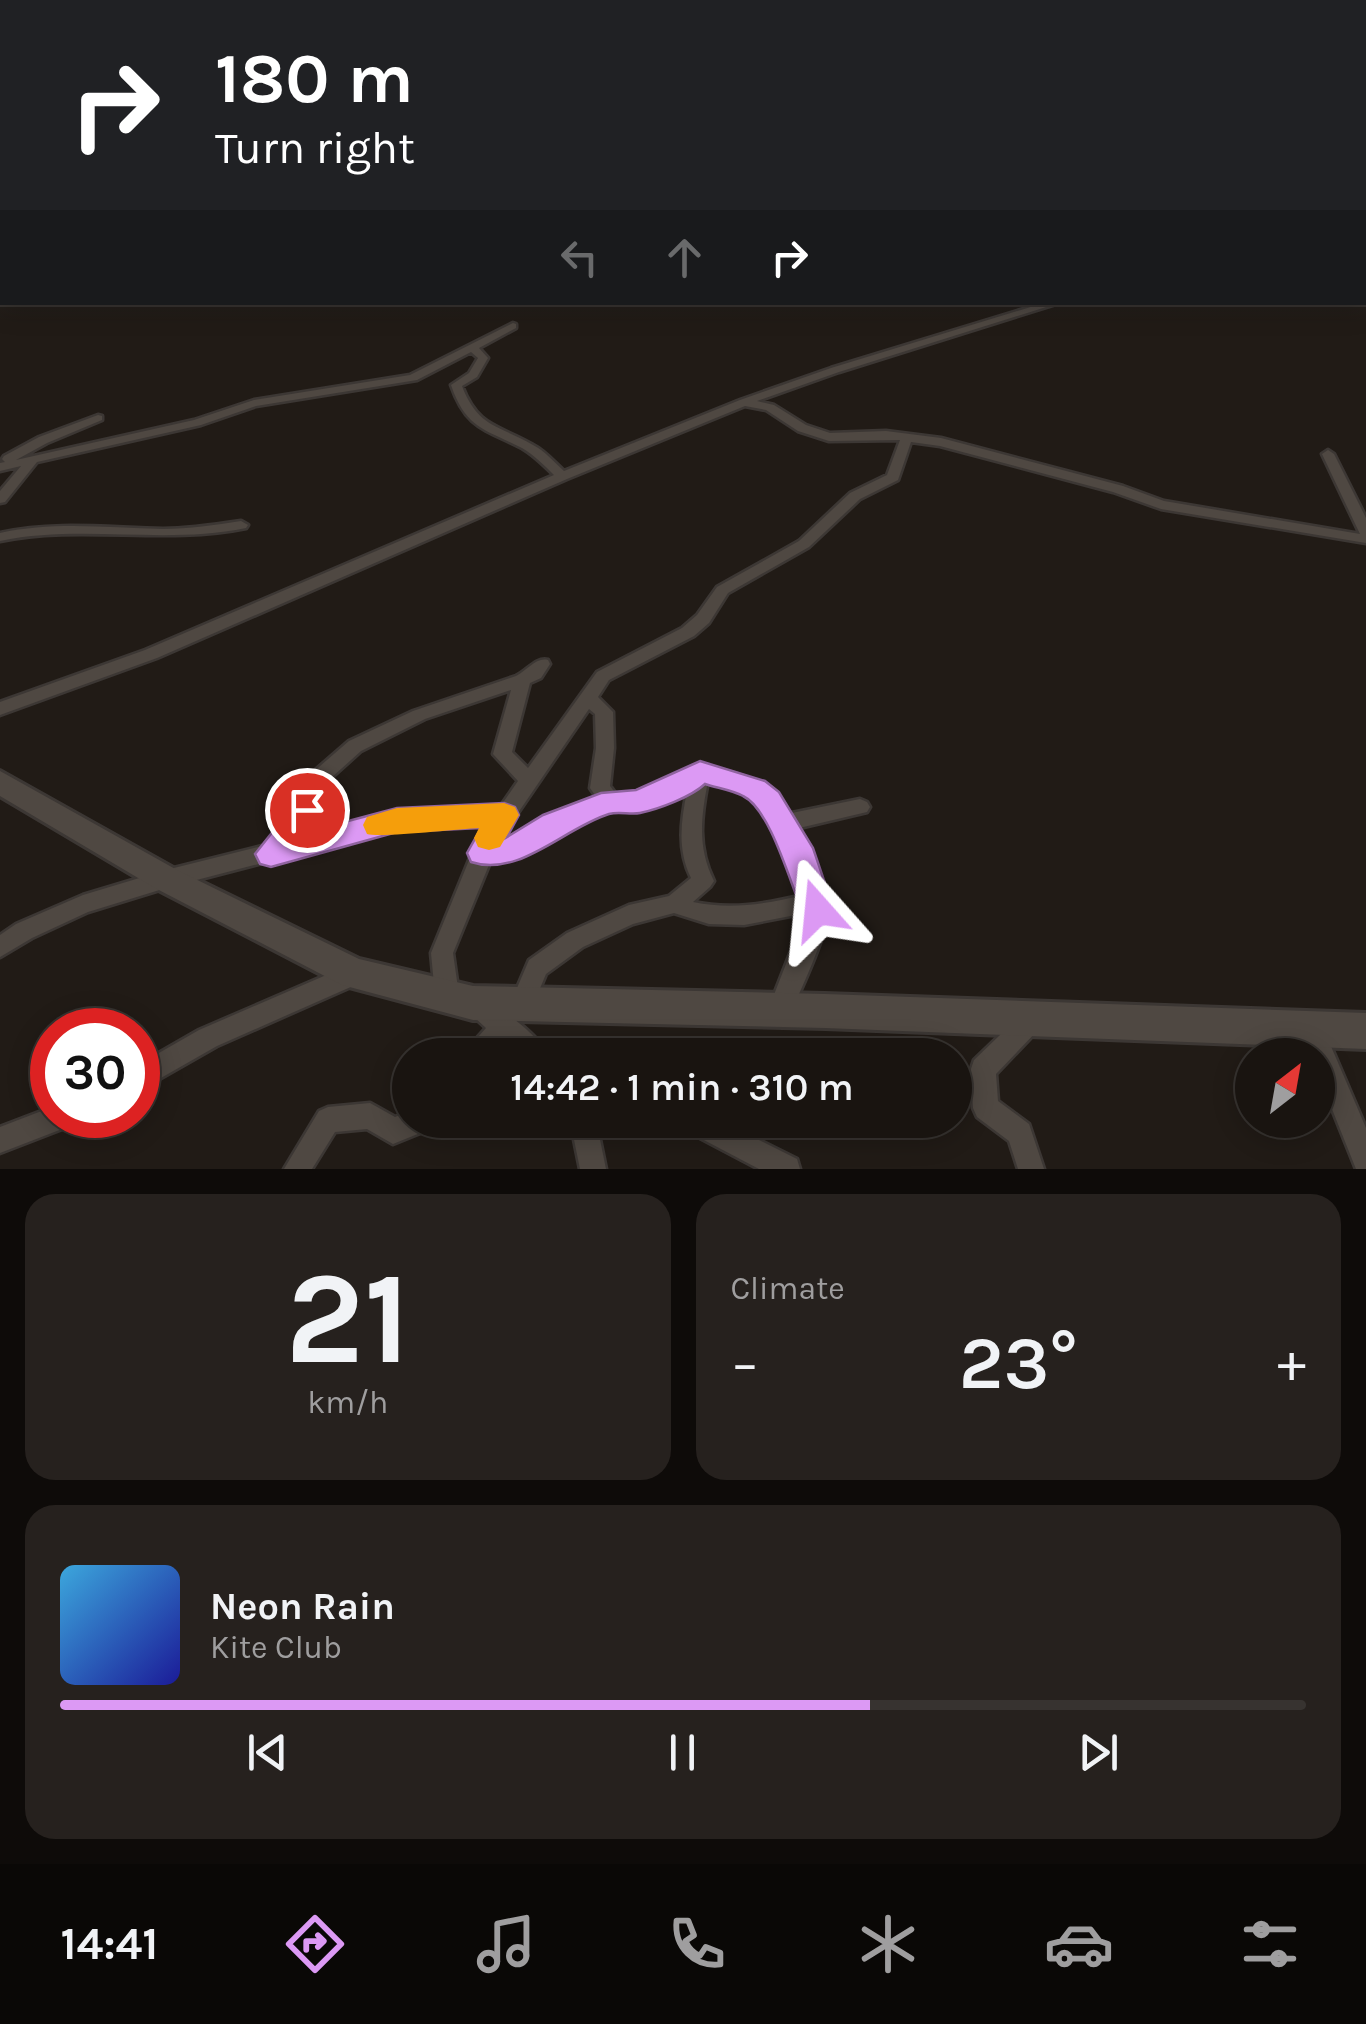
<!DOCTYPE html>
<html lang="en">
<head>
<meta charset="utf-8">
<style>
  body { margin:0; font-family:Karla,sans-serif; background:#26211e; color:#f1f3f6; height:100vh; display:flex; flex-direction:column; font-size:38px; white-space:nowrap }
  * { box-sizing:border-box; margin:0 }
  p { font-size:32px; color:#9f9e9f }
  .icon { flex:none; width:55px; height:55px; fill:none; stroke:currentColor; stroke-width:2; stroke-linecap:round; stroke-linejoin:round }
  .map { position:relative; height:1169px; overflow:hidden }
  .details { display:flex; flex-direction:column; gap:25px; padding:25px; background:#0e0b09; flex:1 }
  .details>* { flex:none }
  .hud { position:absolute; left:0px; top:0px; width:1368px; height:305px; box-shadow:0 5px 25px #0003,0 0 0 2px #373330; background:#202124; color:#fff; overflow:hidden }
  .needle { width:65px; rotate:31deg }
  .controls { position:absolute; left:1235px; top:1038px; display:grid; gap:20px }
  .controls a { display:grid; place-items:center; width:100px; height:100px; border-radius:50%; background:#191410; box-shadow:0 5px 25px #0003,0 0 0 2px #373330; font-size:50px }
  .speed { position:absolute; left:30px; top:1008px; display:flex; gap:20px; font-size:50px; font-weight:700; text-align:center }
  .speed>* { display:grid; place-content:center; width:130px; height:130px; border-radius:50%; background:#191410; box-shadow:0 5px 25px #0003,0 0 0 2px #373330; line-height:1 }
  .speed .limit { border:15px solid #d22; background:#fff; color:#111 }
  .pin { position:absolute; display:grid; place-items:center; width:85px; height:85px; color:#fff; margin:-42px; border:5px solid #fff; border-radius:50%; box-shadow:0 2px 10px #0007 }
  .me { position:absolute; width:110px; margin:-55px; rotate:342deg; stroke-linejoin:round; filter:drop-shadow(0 0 8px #0008) }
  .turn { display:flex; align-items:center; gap:35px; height:210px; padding:0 50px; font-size:45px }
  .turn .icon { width:130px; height:130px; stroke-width:2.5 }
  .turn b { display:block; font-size:70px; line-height:85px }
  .lanes { display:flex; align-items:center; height:95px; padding:0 50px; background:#0003; justify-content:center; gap:50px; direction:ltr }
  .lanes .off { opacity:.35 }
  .big { font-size:75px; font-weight:600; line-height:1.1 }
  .details .widget { flex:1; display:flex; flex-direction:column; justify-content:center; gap:15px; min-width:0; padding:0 35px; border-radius:30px; background:#26211e }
  .details .dial { align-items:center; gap:0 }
  .dial b { font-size:130px; line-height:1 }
  .song { display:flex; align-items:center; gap:30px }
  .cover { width:120px; height:120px; border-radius:15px; background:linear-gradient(135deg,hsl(200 70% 55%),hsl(240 70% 35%)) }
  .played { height:10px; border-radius:5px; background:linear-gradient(90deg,#dc99f4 65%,#373330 65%) }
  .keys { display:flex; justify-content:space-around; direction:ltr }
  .heat { display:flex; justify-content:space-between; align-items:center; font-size:55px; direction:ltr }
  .details .tiles { flex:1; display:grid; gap:25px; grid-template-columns:1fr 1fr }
  .widget:last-child { grid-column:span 2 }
  .trip { position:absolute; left:392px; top:1038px; width:580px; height:100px; border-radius:50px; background:#191410; box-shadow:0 5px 25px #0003,0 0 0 2px #373330; font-weight:600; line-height:100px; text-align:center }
  .dock { display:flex; height:160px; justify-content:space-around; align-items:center; background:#0a0806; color:#9f9e9f }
  .dock .icon { width:70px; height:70px }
  .dock .on { color:#dc99f4 }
  .dock b { font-size:45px; color:#f1f3f6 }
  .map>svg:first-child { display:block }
</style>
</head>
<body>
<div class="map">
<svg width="1366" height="1169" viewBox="0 0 1366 1169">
  <rect width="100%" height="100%" fill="#211b16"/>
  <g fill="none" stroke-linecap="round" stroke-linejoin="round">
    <g stroke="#3c3734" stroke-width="5">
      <g id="street">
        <rect x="0" y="174" width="2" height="4"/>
        <rect x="0" y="209" width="2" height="4"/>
        <rect x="1365" y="236" width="1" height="4"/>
        <path d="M0,277h2v5l-2,1z"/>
        <path d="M1047,302h15l-223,70 -82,29 17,4 32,20 24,8 56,-2 55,7 182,48 41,15 196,33 -38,-80 6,-4 6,4 32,64v25l-205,-34 -48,-17 -173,-46 -29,-4 -13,38 -38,19 -51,48 -81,46 -19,30 -15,13 -85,44 -11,17 15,15 1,36 -4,38 6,8c22,0 43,-6 63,-16 8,-4 13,-10 21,-13 41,10 63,10 87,49l73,-15 7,3 3,5 -3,5 -72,17c12,22 32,52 33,79 1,23 -29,86 -40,110l-8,3 -8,-3 -4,-8 38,-97 -62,12 -35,-1 -35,-11 -41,11 -50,23 -37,27 -15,36 -8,3 -8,-3 -4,-8 18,-42 38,-27 62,-28 40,-9 22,-18c-14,-29 -10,-57 -4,-87l-49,19 -26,-1 -51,21 -29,21 -41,9 -38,93 6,42 -4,8 -8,3 -8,-3 -4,-8 -4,-42 41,-100 16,-29 -91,4 -231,60 -78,24 -56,26 -32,19v-22l16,-11 67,-29 83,-25 100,-25 32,-38 7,-28 44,-38 64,-30 103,-35c12,-6 20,-19 32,-16l2,4 -9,14 -11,5 -18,69 16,16 69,-96 85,-44 15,-13 20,-28 82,-46 51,-48 37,-18 13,-35 -71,1 -31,-10 -32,-21 -21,-4 -178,73 -410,179 -157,57v-13l145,-52 409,-175c-10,-10 -20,-20 -32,-27 -37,-19 -56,-19 -71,-63l18,-12 9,-15 -7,-6 -54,28 -161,26 -55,19 -164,37 -32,40 -5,1v-12l21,-25 -21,5v-8l5,-1 -3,-3 2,-3 35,-19 59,-22 4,1v4l-55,23 -31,17 178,-40 60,-20 156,-25 103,-52 3,1v4l-37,20 9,10 -11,19 -15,9c16,42 37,39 71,59 12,6 21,17 31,26l176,-71 91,-32zM511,690l-18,64 25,27 -18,26 -103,5 -101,25 21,-27 4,-23 40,-36 64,-32zM589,709l6,5 1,34 -6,40 7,10 -50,20 -27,20 -22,4zM708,781l31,9 13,7 7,8 25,42 19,48c-37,9 -72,15 -110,7l17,-15 4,-6c-17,-34 -13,-64 -6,-100z"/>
        <path d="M241,521l7,4 -2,3c-82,17 -164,-4 -246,13v-8c55,-12 108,-5 163,-4 26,0 52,-4 78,-8z"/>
        <path d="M354,963l8,3 3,8 -3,8 -145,64 -79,45v-26l61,-35z"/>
        <path d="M482,998c17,7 59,40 66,57h-31l-13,-11 -9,11h-28l3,-9 16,-18 -12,-11 -4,-8 4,-8z"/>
        <path d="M1030,1010l8,4 4,8 -4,8 -42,44 2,27 31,23 15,45h-26l-9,-28 -32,-24 -4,-9 -2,-39 3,-9 48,-46z"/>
        <path d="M1312,1019l9,4 45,105v41h-10l-38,-95v-19h-8l-10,-24 3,-8z"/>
        <path d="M370,1103l25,14 15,-6v9h24l-4,9 -37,15 -26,-15 -32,3 -23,37h-28l35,-58 9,-4z"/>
        <path d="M52,1107v8h27l-4,9 -75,29v-26z"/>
        <path d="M570,1120h26l10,49h-26z"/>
        <path d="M679,1120h40l78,39 3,10h-41l-76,-40z"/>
      </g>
    </g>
    <g stroke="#3c3734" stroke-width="6">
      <path id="secondary" d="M0,771l177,99 182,89 114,27 352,8 541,19v36l-541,-21 -352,-8 -131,-35 -187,-97 -155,-92z"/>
    </g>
    <use href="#street" fill="#4f4842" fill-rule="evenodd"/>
    <use href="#secondary" fill="#4f4842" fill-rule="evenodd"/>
  </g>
  <linearGradient id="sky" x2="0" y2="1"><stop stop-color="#120f0c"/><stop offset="0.49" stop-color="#3d3f47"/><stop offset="1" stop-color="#3d3f47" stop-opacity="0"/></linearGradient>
  <rect width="1366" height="320" fill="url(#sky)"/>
  <path fill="#dc99f4" stroke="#8f639f" stroke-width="2.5" d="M700,761l65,20 14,11 34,56 21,62 -5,10 -11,4 -12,-4c-14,-29 -34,-110 -63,-124 -11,-6 -26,-8 -38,-12 -14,13 -46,25 -65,29 -10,2 -21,-2 -31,1 -45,14 -90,64 -138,48l-4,-9 14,-25 -84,4 -126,35 -11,-3 -5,-10 42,-53 10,-3 11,3 4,9 -15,22 90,-24 107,-5 11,4 4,8 -12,22 36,-22 58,-22 35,-3z"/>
  <path fill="#f59e0b" d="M504,803l11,4 4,8 -19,32 -11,3 -11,-3 -4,-9 5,-10c-21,1 -99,10 -112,6l-4,-9 4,-8 30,-9z"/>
</svg>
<div class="controls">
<a><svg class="needle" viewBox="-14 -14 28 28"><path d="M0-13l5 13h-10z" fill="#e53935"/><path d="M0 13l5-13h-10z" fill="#9f9e9f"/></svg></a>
</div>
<div class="speed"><div class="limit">30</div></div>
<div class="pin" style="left:307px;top:810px;background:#d93025"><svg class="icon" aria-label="arrive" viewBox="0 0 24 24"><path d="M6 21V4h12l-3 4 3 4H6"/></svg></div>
<svg class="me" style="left:818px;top:910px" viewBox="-20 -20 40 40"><path d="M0-17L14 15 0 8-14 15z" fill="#dc99f4" stroke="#fff" stroke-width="4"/></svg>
<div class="trip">14:42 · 1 min · 310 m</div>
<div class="hud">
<div class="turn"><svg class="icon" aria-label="right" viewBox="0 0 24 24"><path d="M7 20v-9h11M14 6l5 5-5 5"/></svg><div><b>180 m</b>Turn right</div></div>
<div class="lanes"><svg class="icon off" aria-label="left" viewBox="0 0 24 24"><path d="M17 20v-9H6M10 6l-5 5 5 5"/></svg><svg class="icon off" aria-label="ahead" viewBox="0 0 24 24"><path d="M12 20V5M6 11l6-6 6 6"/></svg><svg class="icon" aria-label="right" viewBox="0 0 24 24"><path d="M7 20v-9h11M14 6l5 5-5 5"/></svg></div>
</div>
</div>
<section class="details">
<div class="tiles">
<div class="widget dial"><b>21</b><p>km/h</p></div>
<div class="widget"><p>Climate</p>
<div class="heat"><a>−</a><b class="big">23°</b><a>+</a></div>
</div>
<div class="widget">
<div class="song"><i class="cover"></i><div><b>Neon Rain</b><p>Kite Club</p></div></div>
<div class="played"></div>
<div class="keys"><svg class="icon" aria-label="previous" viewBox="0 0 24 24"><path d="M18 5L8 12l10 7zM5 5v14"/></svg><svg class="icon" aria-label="pause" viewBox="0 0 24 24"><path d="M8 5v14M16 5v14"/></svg><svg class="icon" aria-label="next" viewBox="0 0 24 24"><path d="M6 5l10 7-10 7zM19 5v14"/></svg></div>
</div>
</div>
</section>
<nav class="dock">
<b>14:41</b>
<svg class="icon on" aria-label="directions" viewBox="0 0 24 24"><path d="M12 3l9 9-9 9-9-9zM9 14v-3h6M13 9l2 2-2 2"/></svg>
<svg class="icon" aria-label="music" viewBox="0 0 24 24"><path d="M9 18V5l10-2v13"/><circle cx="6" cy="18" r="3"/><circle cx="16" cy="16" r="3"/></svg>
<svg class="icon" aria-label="phone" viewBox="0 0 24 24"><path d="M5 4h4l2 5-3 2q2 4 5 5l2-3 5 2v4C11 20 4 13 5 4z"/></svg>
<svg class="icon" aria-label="climate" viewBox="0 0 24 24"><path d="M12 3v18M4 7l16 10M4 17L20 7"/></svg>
<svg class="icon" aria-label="car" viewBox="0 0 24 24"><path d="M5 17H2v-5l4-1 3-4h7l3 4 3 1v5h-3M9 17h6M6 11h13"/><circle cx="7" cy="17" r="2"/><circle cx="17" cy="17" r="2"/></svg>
<svg class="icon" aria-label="filters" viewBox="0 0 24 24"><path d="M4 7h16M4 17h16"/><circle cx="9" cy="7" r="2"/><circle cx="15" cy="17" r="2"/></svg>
</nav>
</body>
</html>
